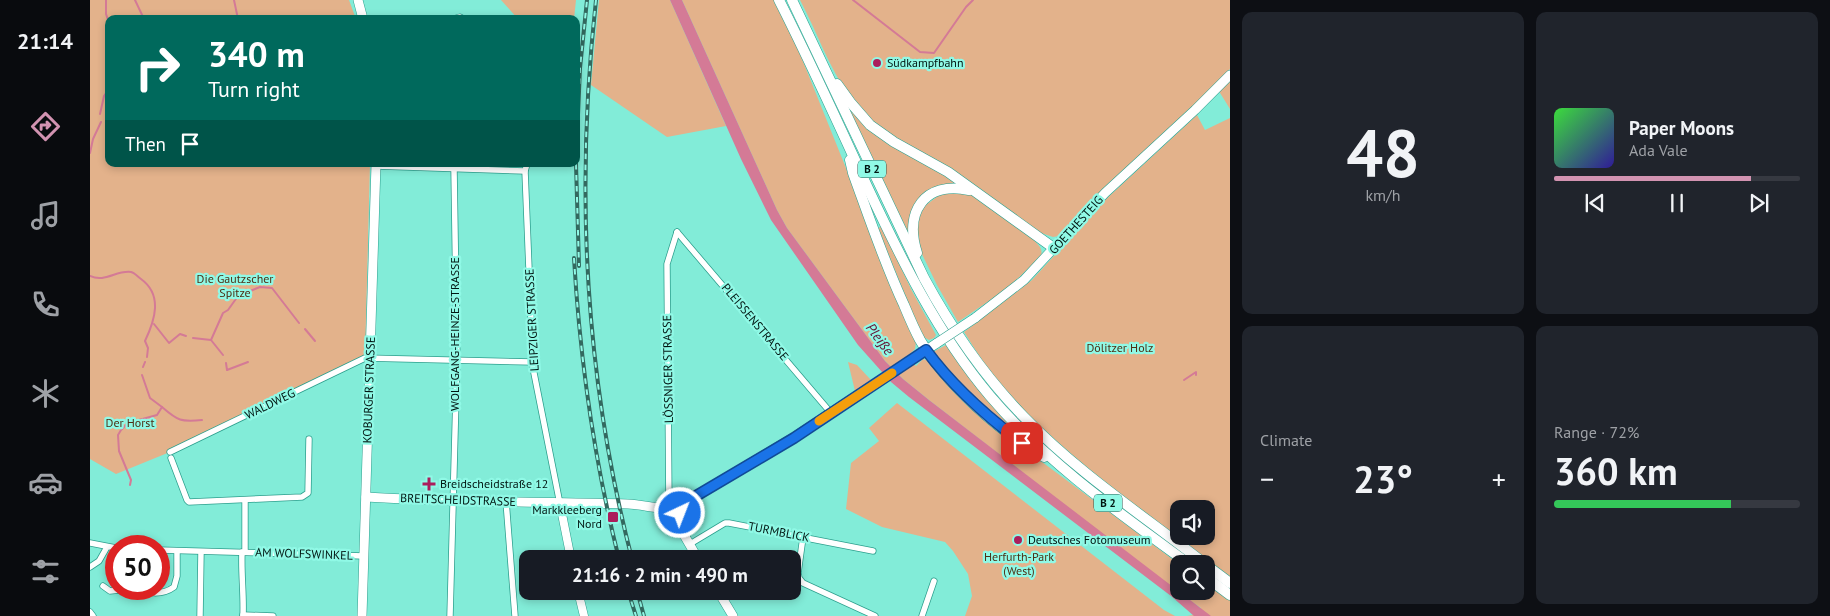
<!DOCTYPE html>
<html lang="en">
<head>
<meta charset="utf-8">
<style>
  body { margin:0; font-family:"PT Sans",sans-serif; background:#20242c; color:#f1f3f6; height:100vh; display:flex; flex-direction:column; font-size:19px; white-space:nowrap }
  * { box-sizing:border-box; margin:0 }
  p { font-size:16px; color:#9ea1a6 }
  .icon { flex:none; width:28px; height:28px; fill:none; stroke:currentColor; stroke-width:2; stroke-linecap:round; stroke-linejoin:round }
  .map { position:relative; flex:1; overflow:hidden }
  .sheet { display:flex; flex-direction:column; gap:12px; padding:12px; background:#0d0f14; width:600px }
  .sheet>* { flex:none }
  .banner { position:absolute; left:15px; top:15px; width:475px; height:152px; border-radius:10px; box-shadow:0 2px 8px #0003; background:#00695c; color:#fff; overflow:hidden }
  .tools { position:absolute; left:1080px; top:500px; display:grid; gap:10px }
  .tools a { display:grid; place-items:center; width:45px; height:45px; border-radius:10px; background:#171b24; box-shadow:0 2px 8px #0003; font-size:25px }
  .speed { position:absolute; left:15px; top:535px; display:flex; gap:10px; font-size:25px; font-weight:700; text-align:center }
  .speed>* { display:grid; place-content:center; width:65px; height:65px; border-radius:50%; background:#171b24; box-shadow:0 2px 8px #0003; line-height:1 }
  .speed .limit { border:8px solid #d22; background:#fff; color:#111 }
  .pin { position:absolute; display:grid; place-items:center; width:42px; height:42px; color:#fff; margin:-21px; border-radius:10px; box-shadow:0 2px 8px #0006 }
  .me { position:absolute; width:55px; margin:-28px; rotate:43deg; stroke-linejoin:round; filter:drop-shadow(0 0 4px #0008) }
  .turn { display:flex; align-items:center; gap:18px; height:105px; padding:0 20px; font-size:22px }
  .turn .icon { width:65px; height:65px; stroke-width:2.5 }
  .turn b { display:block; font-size:35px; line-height:42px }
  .then { display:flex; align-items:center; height:48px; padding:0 20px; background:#0003; gap:10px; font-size:19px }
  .big { font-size:38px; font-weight:700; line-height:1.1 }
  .sheet .card { flex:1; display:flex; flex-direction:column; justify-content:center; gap:8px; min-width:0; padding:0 18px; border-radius:10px; background:#20242c }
  .sheet .dial { align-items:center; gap:0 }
  .dial b { font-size:65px; line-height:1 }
  .song { display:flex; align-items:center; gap:15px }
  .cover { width:60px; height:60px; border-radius:8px; background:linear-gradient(135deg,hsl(120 70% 55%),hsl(250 70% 35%)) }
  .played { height:5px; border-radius:2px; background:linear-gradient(90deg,#d293b1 80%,#363941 80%) }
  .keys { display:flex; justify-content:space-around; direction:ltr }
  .heat { display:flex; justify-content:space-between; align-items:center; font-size:28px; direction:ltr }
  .charge { height:8px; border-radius:4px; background:linear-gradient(90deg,#34c759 72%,#363941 0) }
  .sheet .tiles { flex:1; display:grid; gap:12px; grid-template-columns:repeat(2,1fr) }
  .trip { position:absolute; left:429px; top:550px; width:282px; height:50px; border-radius:10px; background:#171b24; box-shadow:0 2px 8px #0003; font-weight:700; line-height:50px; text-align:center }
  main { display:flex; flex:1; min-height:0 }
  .menu { display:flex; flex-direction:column; width:90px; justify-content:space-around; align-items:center; background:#090b0e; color:#9ea1a6 }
  .menu .icon { width:35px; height:35px }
  .menu .active { color:#d293b1 }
  .menu b { font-size:22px; color:#f1f3f6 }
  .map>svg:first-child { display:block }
</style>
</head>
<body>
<main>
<nav class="menu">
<b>21:14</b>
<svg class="icon active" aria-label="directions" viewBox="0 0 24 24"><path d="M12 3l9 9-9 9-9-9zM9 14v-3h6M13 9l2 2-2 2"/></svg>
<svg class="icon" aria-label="music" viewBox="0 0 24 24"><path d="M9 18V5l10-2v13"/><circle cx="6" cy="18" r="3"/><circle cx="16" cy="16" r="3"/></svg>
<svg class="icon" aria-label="phone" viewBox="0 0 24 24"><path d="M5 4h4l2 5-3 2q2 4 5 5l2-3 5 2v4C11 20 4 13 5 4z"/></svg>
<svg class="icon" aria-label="climate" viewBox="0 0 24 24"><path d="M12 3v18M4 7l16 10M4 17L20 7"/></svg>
<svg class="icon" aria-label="car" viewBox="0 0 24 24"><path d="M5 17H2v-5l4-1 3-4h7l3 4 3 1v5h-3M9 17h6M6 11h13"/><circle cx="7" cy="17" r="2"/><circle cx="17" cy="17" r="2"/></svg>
<svg class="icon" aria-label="filters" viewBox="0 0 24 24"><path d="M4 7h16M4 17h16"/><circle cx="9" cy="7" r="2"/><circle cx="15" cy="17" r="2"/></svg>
</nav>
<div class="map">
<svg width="1140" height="616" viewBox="0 0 1140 616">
  <rect width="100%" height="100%" fill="#82ecd8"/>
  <g fill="#e3b28b" fill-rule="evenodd">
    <path d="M0,0h259l7,19h-247v145h261l-5,194 -195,94 -54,22 -26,-15z"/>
    <path d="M411,0h75l-2,19h-56z"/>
    <path d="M509,0h71l56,126 -59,11 -76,-52z"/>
    <path d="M592,0h92l16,29 126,313 -1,7 -8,8 9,9 7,-7 6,2 97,89 153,114v27h27v-20l6,-8c-71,-55 -149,-107 -209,-176 -15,-17 -27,-36 -39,-55l68,-52 72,-79 93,-86 8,15 25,-12v498h-43l6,-1 8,-7 -26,-18 -246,-190 -26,-21 -18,-18 -98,-133 -10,-18zM1089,509h27v27h-27z"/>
    <path d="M710,0h430v69l-34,36 -100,91 -26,30 -11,10 -6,1 -12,-4 -148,-97c-16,-11 -31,-23 -43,-39 -21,-29 -33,-65 -50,-97z"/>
    <path d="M1140,75v34l-13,-21z"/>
    <path d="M760,106l79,60 28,17 -11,2 -33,23 -5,24 -61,-125z"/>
    <path d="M879,192l65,48c5,6 9,8 7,16l-33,32 -50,34 -21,-37 -19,-39v-31l4,-7 16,-12 10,-3z"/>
    <path d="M791,226l31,65 24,44 -2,3 -5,2 -7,-4 -44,-107z"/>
    <path d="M856,345l37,49 25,29 2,7 -47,-41 -30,-37z"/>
    <path d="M758,362l9,3 14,15 -16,11z"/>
    <path d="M807,403l267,207 11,6h-210l7,-20 -4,-22 -15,-23 -8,-9 -63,-15 -36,-18 5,-46 28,-22 -10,-13z"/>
  </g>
  <path fill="#d47a96" d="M580,0h12l95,210 10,18 98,133 18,18 26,21 282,216h-17l-23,-20 -262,-199 -18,-15 -33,-37 -87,-125 -30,-61z"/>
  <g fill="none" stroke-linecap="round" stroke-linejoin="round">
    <g stroke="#d47a96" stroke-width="2">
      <path d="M16,0v14l3,9"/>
      <path d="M45,0l9,19"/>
      <path d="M144,0l4,19"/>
      <path d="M763,0l67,52 14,1 32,-46 7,-7"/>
      <path d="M10,114l4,-18 5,-7"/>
      <path d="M0,153l3,-14 8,-17"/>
      <path d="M0,276c15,7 26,-6 41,-4 4,1 7,5 10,7 22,16 14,41 4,62l3,7 -1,9"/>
      <path d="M64,324l15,19 11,-9 6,2"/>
      <path d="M215,329l10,12"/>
      <path d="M103,338l18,2 12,-27 5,-3 10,-14 22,-9 12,1 27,35"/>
      <path d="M121,340l12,15"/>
      <path d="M136,363l1,7 21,-8"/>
      <path d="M53,367l2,-5"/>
      <path d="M1094,380l12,-8v3"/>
      <path d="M72,407c16,14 19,15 40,13"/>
      <path d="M40,485l1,-5 -12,-29 -1,-16 3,-5 7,-7 29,-8 5,-8 -12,-9 -8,-23"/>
    </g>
    <g stroke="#2c9f8d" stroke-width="7">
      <g id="minor">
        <path d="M363,19l7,-2 3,2"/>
        <path d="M437,164l-2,7 8,197 27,136"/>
        <path d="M286,166l149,5"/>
        <path d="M587,232l154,181"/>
        <path d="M80,452l195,-94 168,4"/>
        <path d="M81,458l16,42 2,2 113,-5 6,-4 1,-54"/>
        <path d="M416,501l9,115"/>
        <path d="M579,509l-2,-245 10,-32"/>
        <path d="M713,537l-5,36 1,5 4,5 72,33"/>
        <path d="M0,543l26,5"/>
        <path d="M600,544l35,-21h4l144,28"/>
        <path d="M69,550l205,6"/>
        <path d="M152,552c-1,22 2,42 1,64"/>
        <path d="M155,552v-52"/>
        <path d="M0,567l9,-6 8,-14"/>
        <path d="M13,586l7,5 19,-2"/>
        <path d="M44,589c13,4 28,7 40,-2l3,-11v-25"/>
        <path d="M0,612l3,4"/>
        <path d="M153,615l30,1"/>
        <path d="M110,616l1,-64"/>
        <path d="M360,616l7,-257 -3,-190"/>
        <path d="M832,616l12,-35"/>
      </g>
    </g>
    <g stroke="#2c9f8d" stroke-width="9">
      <g id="tertiary">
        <path d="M470,504l11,55"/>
        <path d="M488,591l6,25"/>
      </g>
    </g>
    <g stroke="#2c9f8d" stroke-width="10">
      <g id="secondary">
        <path d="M268,0l5,19"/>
        <path d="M885,318l49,-38 81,-87 90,-83 35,-35"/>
        <path d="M276,497c87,5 175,5 262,7 23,1 33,9 56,-1l110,-66 143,-94"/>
        <path d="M579,509l29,50"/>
        <path d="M628,591l15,25"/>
        <path d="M272,616l14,-452"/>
      </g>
    </g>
    <g stroke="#2c9f8d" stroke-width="11">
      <g id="trunk">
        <path d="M689,0c31,61 59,123 87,184 35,75 71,149 124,212 56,66 129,117 199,168"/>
        <path d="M702,0l132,278c27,50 60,98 100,139 54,56 120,99 181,147"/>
        <path d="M747,84l13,18 20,23 24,17 54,30 107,77"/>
        <path d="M760,160l3,13c16,44 31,89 51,132 5,12 10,24 16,35 26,44 80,92 124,117"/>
        <path d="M827,253c-13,-41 7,-72 52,-63"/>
        <path d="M1116,565l24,18"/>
        <path d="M1116,577l24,18"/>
      </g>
    </g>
    <use href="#minor" stroke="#fff" stroke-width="5.5"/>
    <use href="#tertiary" stroke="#fff" stroke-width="8"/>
    <use href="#secondary" stroke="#fff" stroke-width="9"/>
    <use href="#trunk" stroke="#fff" stroke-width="10"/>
    <g stroke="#33695f" stroke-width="4">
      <g id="rail">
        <path d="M506,0c-21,189 -12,374 36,559"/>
        <path d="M486,161l4,-93 7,-68"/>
        <path d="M486,164l3,102"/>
        <path d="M484,258c6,102 20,202 45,301"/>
        <path d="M538,591l8,25"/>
        <path d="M547,591l7,25"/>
      </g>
    </g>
    <use href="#rail" stroke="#90f9e6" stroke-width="2" stroke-dasharray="5.5" stroke-linecap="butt"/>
    <g stroke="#2c9f8d" stroke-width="10" stroke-linecap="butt">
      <path id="secondary-bridge" d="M847,343l38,-25"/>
    </g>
    <use href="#secondary-bridge" stroke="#fff" stroke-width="9"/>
  </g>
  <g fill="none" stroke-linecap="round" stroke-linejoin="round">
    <g stroke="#114b97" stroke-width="12">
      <path id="route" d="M590,513l4,-10 110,-65 132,-88c27,37 60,66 96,93"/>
    </g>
    <use href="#route" stroke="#1a73e8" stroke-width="9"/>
    <path stroke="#f59e0b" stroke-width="9" d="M729,421l73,-48"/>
  </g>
  <g fill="#ab1e5c" stroke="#90f9e6" stroke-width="2">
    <circle cx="787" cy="63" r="5"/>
    <path d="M336.5 476.5h5v5h5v5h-5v5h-5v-5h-5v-5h5z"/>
    <rect x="517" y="511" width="12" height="12" rx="2.5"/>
    <circle cx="928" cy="540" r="5"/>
  </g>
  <g text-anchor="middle" stroke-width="4.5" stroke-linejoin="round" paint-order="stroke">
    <g fill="#90f9e6" stroke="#2b5951" stroke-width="1">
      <rect x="768" y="160.5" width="28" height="17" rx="4"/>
      <rect x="1004" y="494.5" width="28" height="17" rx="4"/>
    </g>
    <g font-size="11" font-weight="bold" fill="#001511">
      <text x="782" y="173">B 2</text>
      <text x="1018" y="507">B 2</text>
    </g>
    <g font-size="12" fill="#001511" stroke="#90f9e6" text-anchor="start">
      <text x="797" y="67">Südkampfbahn</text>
      <text x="350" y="488">Breidscheidstraße 12</text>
      <text x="512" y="514" text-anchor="end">Markkleeberg<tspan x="512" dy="14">Nord</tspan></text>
      <text x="938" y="544">Deutsches Fotomuseum</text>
    </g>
    <g font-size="12" fill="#001511" stroke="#90f9e6">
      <text transform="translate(986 225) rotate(-48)" y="4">GOETHESTEIG</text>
      <text transform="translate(442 320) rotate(-93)" y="4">LEIPZIGER STRASSE</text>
      <text transform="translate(665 322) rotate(50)" y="4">PLEISSENSTRASSE</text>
      <text transform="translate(365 334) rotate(-90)" y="4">WOLFGANG-HEINZE-STRASSE</text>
      <text transform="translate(578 369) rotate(-91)" y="4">LÖSSNIGER STRASSE</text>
      <text transform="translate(279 390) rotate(-88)" y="4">KOBURGER STRASSE</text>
      <text transform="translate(180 404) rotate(-26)" y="4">WALDWEG</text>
      <text transform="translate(368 500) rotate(2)" y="4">BREITSCHEIDSTRASSE</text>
      <text transform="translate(689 532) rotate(11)" y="4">TURMBLICK</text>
      <text transform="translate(214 554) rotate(2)" y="4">AM WOLFSWINKEL</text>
    </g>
    <g font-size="12" fill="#4d2f15" stroke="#90f9e6">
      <text x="145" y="283">Die Gautzscher<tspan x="145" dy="14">Spitze</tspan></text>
      <text x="1030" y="352">Dölitzer Holz</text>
      <text x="40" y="427">Der Horst</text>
      <text x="929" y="561">Herfurth-Park<tspan x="929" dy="14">(West)</tspan></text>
    </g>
    <g font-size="14" font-style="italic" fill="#651436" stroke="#90f9e6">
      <text transform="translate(790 339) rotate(53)" y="5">Pleiße</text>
    </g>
  </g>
</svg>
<div class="tools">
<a><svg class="icon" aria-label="sound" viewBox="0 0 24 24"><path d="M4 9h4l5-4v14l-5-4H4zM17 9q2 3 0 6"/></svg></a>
<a><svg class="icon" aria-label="search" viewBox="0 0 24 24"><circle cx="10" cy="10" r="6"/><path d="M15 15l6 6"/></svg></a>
</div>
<div class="speed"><div class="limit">50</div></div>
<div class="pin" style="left:932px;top:443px;background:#d93025"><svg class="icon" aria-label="arrive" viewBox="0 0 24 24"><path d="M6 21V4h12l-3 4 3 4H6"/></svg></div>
<svg class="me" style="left:590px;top:513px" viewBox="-20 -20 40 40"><circle r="17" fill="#1a73e8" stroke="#fff" stroke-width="3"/><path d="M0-11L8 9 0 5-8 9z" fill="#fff"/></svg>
<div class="trip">21:16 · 2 min · 490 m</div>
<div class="banner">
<div class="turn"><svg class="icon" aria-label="right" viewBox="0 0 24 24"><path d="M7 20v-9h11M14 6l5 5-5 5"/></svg><div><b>340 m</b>Turn right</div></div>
<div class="then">Then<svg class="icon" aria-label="arrive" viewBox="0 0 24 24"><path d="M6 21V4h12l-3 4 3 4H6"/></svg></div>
</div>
</div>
<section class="sheet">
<div class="tiles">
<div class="card dial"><b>48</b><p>km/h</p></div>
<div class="card">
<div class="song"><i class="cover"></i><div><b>Paper Moons</b><p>Ada Vale</p></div></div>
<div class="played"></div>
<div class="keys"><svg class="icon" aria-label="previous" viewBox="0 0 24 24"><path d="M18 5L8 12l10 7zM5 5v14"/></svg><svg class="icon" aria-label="pause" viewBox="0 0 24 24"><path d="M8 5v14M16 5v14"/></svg><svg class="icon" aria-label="next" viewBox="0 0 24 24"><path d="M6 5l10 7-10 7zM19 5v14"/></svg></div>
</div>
<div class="card"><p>Climate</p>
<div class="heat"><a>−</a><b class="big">23°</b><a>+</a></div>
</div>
<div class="card"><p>Range · 72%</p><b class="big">360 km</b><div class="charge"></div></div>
</div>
</section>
</main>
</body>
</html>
